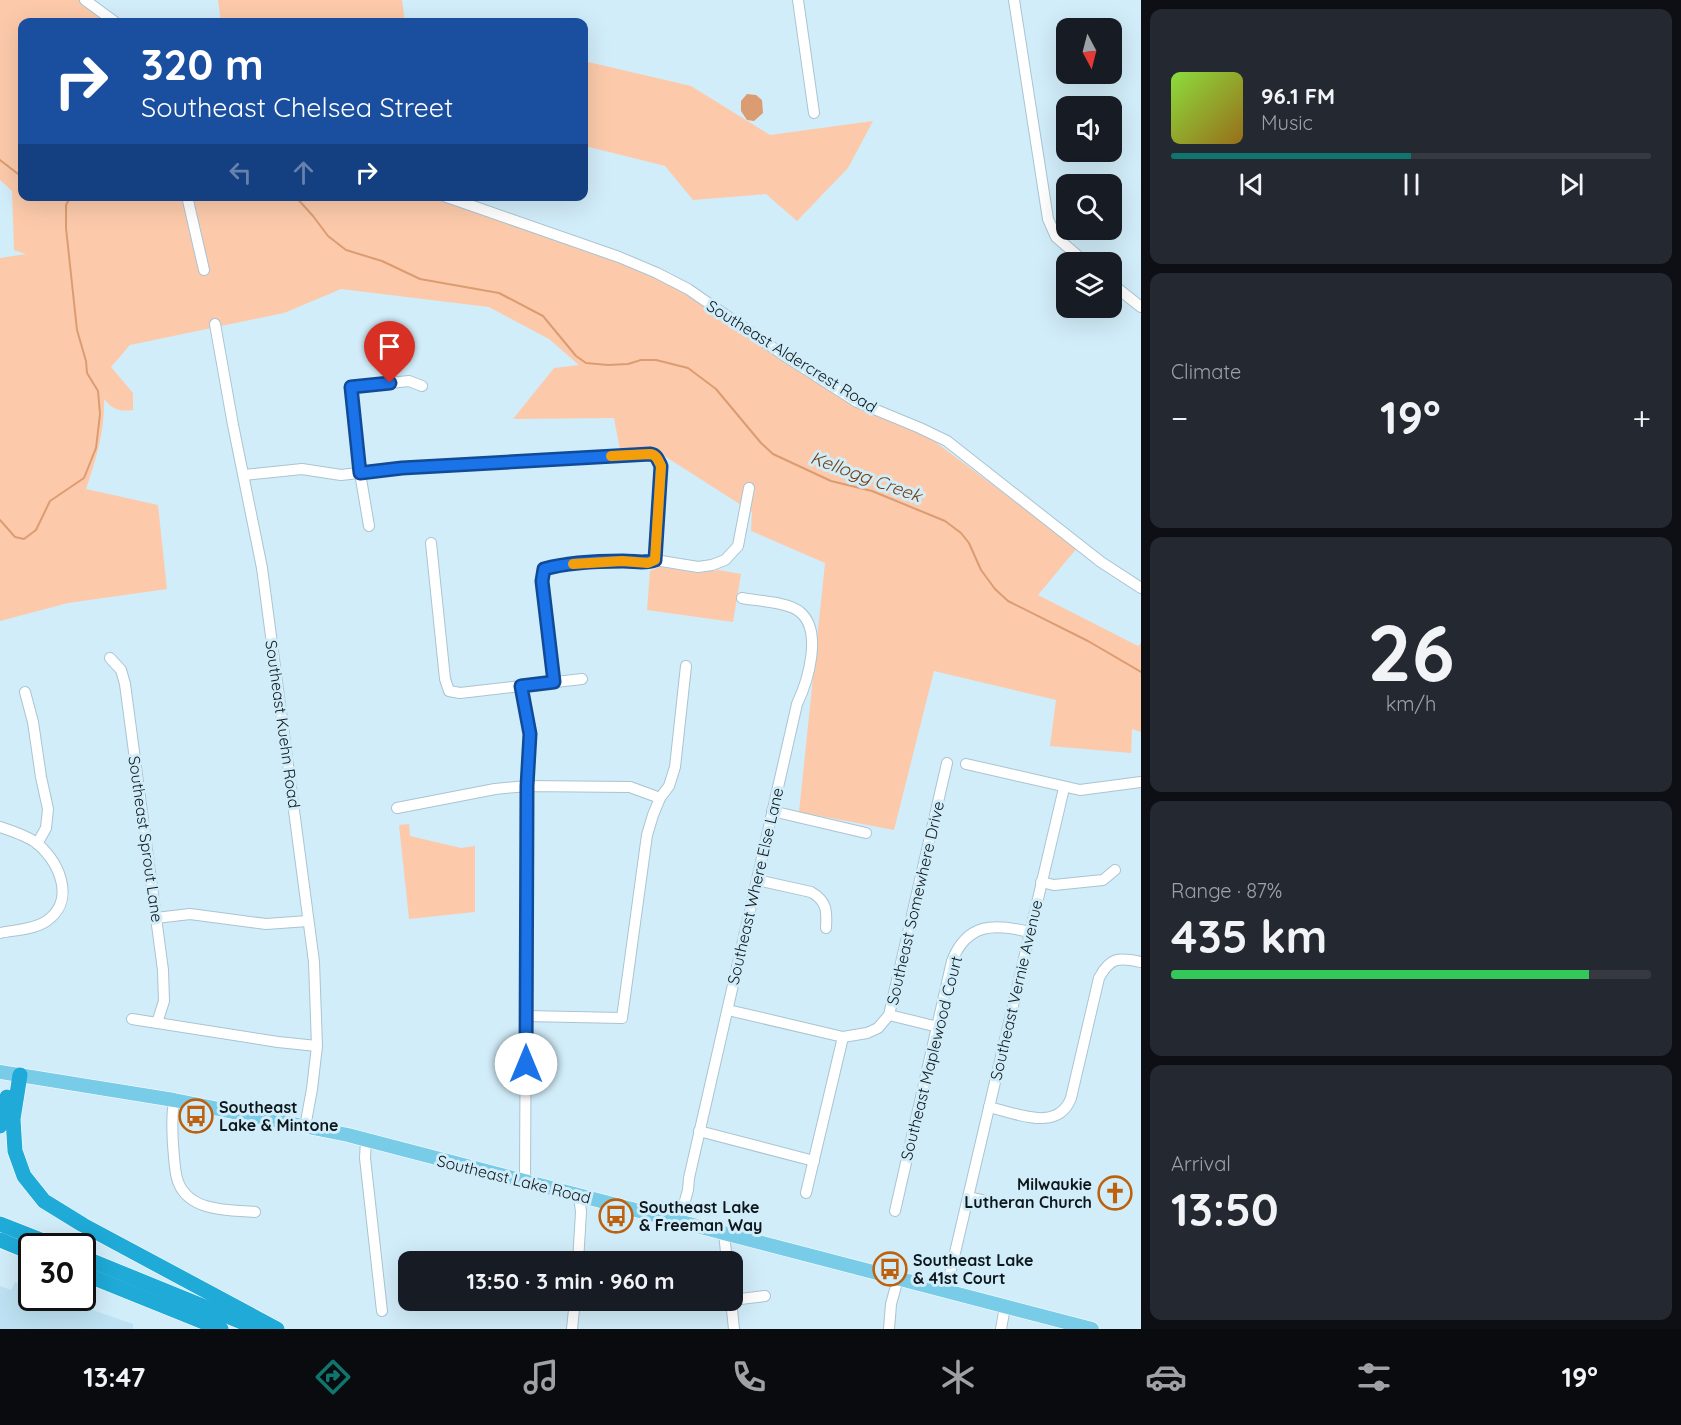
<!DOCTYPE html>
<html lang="en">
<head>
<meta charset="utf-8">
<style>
  body { margin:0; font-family:Quicksand,sans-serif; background:#242831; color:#f1f3f6; height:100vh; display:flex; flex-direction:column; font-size:22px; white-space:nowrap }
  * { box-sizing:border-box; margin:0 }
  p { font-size:20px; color:#9ea1a6 }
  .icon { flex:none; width:33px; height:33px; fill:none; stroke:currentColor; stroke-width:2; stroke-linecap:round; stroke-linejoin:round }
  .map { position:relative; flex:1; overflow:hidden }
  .side { display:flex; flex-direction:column; gap:9px; padding:9px; background:#0d0f14; width:540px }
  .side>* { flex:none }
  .banner { position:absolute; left:18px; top:18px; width:570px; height:183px; border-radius:12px; box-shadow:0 6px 24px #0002; background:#1a4fa0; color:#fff; overflow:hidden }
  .needle { width:39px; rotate:173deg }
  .tools { position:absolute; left:1056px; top:18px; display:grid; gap:12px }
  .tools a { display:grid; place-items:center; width:66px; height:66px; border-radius:12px; background:#171b24; box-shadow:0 6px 24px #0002; font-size:30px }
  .speed { position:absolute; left:18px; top:1233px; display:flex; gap:12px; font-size:30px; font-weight:700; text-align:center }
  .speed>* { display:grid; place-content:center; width:78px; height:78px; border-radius:50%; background:#171b24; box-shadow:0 6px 24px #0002; line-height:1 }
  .speed .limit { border:3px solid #111; border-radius:9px; background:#fff; color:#111 }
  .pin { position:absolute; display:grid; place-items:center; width:51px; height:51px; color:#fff; margin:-62px -26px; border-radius:50% 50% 50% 0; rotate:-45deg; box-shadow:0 0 6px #0007 }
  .pin .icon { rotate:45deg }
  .me { position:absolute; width:66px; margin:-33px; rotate:0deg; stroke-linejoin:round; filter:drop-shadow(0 0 4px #0008) }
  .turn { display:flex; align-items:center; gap:21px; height:126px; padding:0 24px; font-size:27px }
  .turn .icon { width:78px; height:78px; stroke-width:2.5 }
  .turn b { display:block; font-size:42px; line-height:51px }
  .lanes { display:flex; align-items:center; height:57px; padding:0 24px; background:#0003; justify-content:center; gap:30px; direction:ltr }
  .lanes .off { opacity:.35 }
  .big { font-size:45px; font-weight:700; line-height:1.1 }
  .side .widget { flex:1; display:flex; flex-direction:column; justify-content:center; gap:9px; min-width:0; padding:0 21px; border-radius:12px; background:#242831 }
  .side .dial { align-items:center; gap:0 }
  .dial b { font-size:78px; line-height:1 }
  .song { display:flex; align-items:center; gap:18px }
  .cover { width:72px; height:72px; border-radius:9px; background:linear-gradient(135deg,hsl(90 70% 55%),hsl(40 70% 35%)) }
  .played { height:6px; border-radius:3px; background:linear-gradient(90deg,#0f766e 50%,#363941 50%) }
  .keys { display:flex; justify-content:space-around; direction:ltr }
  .heat { display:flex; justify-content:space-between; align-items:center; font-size:33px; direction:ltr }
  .charge { height:9px; border-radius:4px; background:linear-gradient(90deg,#34c759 87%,#363941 0) }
  .trip { position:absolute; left:398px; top:1251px; width:345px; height:60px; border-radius:12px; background:#171b24; box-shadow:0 6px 24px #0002; font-weight:700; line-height:60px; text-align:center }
  .tabs { display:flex; height:96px; justify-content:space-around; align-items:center; background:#090b0e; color:#9ea1a6 }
  .tabs .icon { width:42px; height:42px }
  .tabs .active { color:#0f766e }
  .tabs b { font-size:27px; color:#f1f3f6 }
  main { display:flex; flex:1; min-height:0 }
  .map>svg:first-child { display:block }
</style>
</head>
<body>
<main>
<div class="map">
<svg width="1141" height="1329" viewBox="0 0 1141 1329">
  <rect width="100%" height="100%" fill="#d1edf9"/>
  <path fill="#bee2f3" d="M15,1282l16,6 1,10h26l75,26v5h-133v-43l11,4z"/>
  <g fill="#fccaab">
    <path d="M0,0h79l28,22h-85v174l412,1 221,78 216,138 55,22 151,113 -39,47 100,51 3,-3v89l-9,-3 -1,24 -81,-7 6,-46 -122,-29 -40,159 -95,-18 26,-249 -74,-32 1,-19 -100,-64 -32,2 -6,-32 -101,1 41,-51 25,-3 -30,-26 -60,-32 -148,-18 -57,24 -154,32 -19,22 22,26v17c-14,2 -21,-1 -29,-11 1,32 -8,60 -18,90l72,16 9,84 -99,14 -68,18v-363l26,-4 -12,-4 -2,-59 -12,-11z"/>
    <path d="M218,0h184l3,22h-184z"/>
    <path d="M584,61l107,25 79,49 103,-14 -25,47 -51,53 -31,-27 -73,6 -28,-34 -80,-20 -1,14z"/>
    <path d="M659,567l39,6 21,-3 22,4 -8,48 -86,-12 3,-39z"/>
    <path d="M409,824l1,12 51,12 14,-2v66l-66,7 -10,-94z"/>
  </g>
  <path fill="#db9c72" d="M747,94l9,1 6,5 1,13 -9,8 -7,-1 -6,-9v-10z"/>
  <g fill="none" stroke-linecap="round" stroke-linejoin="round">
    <g stroke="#db9c72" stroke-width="2">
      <path d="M0,160l22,17"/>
      <path d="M295,196l18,20 15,20 18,14 36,11 38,18 79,14 44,23 33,40 10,7 22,2 20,-1 13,-4h15l32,8 28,21 45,54 12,11 58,27 41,10 73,30 16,12 8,10 12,27 14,19 13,12 80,40 53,31"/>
      <path d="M0,520l15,17 9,2 12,-9 14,-29 34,-23 12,-30 4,-34 -2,-23 -11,-18 -1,-12 -9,-31 -11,-102v-23l5,-9"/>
    </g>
    <g stroke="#aac4d1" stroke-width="12">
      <g id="minor">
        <path d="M85,0l30,22"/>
        <path d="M798,0l16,113"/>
        <path d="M1014,0l34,219 8,18 29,25"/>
        <path d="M187,196l17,74"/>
        <path d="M444,196l175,61 38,16 31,16 97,67 72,46 63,26 27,13 154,121 40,26"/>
        <path d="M1112,284l29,23"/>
        <path d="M215,324l18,101 29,143 52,394 3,84 -5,43 -7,38"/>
        <path d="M244,475l58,-6 39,6 60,-7 253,-14 7,12 -6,94"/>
        <path d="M369,526l-9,-53 -9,-86 58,-6 13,5"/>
        <path d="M431,543l14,136 4,12 11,2 122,-14"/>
        <path d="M110,658l11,12 4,14 38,286 1,31 -7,22"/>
        <path d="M553,682l-11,-101 2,-12 15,-4 63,-4 26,2 7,-3 43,7 14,-2 13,-5 13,-14 11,-58"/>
        <path d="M521,686c2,16 7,31 9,47 2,15 -3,37 -3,53l-2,395"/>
        <path d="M25,692l8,30 8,55 7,32 -2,19 -9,16"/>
        <path d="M966,764l114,26 61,-8"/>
        <path d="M397,808l98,-19 32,-3 103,1 30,11"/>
        <path d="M772,811l94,22"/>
        <path d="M0,827c12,4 28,9 38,17 23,21 38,58 7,78 -13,8 -31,8 -45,11"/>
        <path d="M757,880l54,12c16,9 16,19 15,36"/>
        <path d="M1041,882l13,3 49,-5 12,-10"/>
        <path d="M156,918l34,-4 76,10 42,-3"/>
        <path d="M728,1010l115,27 24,-4 11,-5 11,-13 58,-252"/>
        <path d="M889,1015l49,12"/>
        <path d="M526,1016l96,2 25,-183 6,-20 7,-17 9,-12 6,-19 11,-101"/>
        <path d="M132,1019l146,23 39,4"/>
        <path d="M174,1100c-3,20 -2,37 0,57 1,9 1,19 5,27 12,28 51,26 76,28"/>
        <path d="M989,1107c26,6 69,26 82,-9l28,-120c11,-21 20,-21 42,-16"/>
        <path d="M699,1131l115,30"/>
        <path d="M366,1140l-1,18 17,153"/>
        <path d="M806,1193l37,-156"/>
        <path d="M969,1197l30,7"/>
        <path d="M895,1211l57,-250c15,-38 42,-38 77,-29"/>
        <path d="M679,1222l9,-32 1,-12 108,-474c11,-23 26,-73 3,-92 -11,-10 -43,-11 -58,-14"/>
        <path d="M724,1233l3,29"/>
        <path d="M578,1262l3,-50 -2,-17"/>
        <path d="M946,1291l118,-503"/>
        <path d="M731,1300l3,29"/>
        <path d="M732,1300l33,-4"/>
        <path d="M572,1329l3,-29"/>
        <path d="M889,1329l2,-25 7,-25"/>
        <path d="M1001,1329l4,-22"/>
      </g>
    </g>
    <g stroke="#fff" stroke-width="15">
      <path id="major" d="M0,1072l174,28 174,35 744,194"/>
    </g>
    <g stroke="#fff" stroke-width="16">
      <g id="highway">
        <path d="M20,1075l-7,44 2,32 9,25 20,25 39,24 194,104"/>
        <path d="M0,1126l7,-29"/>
        <path d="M0,1224l56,22"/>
        <path d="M0,1240l32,13"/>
        <path d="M82,1257l177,72"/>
        <path d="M82,1273l139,56"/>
      </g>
    </g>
    <use href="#minor" stroke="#fff" stroke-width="10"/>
    <use href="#major" stroke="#79cce8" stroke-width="14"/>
    <use href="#highway" stroke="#1faad8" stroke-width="15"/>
  </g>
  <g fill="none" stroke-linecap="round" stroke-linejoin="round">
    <g stroke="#114b97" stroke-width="15">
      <path id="route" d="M390,383l-39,4 9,86 42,-5 248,-14c7,1 8,6 11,12l-6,94c-10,4 -20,1 -32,1 -26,0 -54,1 -79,8l-2,12 12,101 -33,4 9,48 -3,52 -1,278"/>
    </g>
    <use href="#route" stroke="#1a73e8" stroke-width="10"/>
    <path stroke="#f59e0b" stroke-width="10" d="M573,564l49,-3 26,2 7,-3 6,-94c-3,-6 -4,-11 -11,-12l-39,2"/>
  </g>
  <defs>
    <g id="bus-ring" transform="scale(1.725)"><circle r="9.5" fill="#d1edf9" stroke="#bd610e" stroke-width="1.5"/><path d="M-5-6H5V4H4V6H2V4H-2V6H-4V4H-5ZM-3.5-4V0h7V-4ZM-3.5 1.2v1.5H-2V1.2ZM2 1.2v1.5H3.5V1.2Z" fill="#bd610e"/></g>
    <g id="church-ring" transform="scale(1.725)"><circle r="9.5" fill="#d1edf9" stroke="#bd610e" stroke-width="1.5"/><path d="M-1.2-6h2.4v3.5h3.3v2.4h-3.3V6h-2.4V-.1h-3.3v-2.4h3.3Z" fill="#bd610e"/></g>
  </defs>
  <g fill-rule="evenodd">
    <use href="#bus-ring" x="196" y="1116"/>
    <use href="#church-ring" x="1115" y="1193"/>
    <use href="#bus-ring" x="616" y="1216"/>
    <use href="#bus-ring" x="890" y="1269"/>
  </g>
  <g text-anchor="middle" stroke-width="6" stroke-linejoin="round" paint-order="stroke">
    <g font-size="16" fill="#0e181c" stroke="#d1edf9">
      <text transform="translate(792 356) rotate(32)" y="6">Southeast Aldercrest Road</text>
      <text transform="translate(283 724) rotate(82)" y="6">Southeast Kuehn Road</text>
      <text transform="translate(146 839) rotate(82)" y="6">Southeast Sprout Lane</text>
      <text transform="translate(755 886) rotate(-77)" y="6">Southeast Where Else Lane</text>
      <text transform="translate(915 903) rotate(-77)" y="6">Southeast Somewhere Drive</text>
      <text transform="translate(1016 990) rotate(-77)" y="6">Southeast Vernie Avenue</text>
      <text transform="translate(931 1058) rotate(-76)" y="6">Southeast Maplewood Court</text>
      <text transform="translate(514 1179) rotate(14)" y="6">Southeast Lake Road</text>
    </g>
    <g font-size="16" font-weight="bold" fill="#0e181c" stroke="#d1edf9" text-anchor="start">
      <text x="219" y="1113">Southeast<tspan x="219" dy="18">Lake &amp; Mintone</tspan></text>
      <text x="1092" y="1190" text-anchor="end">Milwaukie<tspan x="1092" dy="18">Lutheran Church</tspan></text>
      <text x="639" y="1213">Southeast Lake<tspan x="639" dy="18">&amp; Freeman Way</tspan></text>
      <text x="913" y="1266">Southeast Lake<tspan x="913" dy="18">&amp; 41st Court</tspan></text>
    </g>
    <g font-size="18" font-style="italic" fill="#7b4011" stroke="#d1edf9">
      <text transform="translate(866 477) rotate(20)" y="6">Kellogg Creek</text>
    </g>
  </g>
</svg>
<div class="tools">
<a><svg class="needle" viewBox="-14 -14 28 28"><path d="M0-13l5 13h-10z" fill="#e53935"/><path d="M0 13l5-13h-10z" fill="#9ea1a6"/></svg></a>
<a><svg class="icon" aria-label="sound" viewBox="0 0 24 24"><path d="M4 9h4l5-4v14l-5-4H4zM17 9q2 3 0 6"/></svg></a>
<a><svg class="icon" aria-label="search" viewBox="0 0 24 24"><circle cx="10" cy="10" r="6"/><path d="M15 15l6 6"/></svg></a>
<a><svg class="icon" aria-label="layers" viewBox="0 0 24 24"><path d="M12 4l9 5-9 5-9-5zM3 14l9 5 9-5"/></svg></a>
</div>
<div class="speed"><div class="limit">30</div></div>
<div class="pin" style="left:390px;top:383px;background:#d93025"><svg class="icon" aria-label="arrive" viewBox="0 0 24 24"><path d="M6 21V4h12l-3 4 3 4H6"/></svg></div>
<svg class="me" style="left:526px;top:1064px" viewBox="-20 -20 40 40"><circle r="19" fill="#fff"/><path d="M0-13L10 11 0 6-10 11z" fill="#1a73e8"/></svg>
<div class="trip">13:50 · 3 min · 960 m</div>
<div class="banner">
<div class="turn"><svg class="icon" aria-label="right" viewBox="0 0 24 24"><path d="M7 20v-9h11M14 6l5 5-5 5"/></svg><div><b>320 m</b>Southeast Chelsea Street</div></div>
<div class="lanes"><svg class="icon off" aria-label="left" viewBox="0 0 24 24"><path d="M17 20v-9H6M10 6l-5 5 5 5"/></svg><svg class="icon off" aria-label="ahead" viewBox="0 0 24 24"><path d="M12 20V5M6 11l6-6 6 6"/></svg><svg class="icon" aria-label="right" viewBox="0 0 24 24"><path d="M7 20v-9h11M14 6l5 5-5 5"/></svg></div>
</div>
</div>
<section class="side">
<div class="widget">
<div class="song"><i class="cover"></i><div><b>96.1 FM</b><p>Music</p></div></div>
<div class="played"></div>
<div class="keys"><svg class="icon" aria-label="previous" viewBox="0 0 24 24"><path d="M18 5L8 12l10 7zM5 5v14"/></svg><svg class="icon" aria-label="pause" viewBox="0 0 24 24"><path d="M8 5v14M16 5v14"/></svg><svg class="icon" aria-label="next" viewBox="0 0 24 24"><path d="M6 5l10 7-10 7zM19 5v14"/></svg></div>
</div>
<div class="widget"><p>Climate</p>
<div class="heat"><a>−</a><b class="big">19°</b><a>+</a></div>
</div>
<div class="widget dial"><b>26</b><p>km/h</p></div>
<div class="widget"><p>Range · 87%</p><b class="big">435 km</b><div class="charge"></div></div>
<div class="widget"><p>Arrival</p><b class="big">13:50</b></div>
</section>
</main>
<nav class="tabs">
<b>13:47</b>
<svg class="icon active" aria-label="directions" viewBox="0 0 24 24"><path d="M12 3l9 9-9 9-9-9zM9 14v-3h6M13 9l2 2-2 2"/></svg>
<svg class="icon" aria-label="music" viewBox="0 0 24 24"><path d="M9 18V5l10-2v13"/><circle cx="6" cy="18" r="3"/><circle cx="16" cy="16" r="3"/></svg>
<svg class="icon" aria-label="phone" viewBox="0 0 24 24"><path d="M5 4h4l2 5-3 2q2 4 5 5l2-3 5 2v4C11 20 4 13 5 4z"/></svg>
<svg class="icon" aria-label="climate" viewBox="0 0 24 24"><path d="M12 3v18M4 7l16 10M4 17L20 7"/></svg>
<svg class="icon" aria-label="car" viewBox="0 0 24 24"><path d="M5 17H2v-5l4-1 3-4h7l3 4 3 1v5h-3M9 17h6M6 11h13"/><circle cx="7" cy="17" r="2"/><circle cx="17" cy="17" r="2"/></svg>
<svg class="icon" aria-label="filters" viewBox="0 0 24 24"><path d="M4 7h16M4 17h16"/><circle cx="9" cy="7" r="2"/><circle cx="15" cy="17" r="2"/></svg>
<b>19°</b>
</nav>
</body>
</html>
